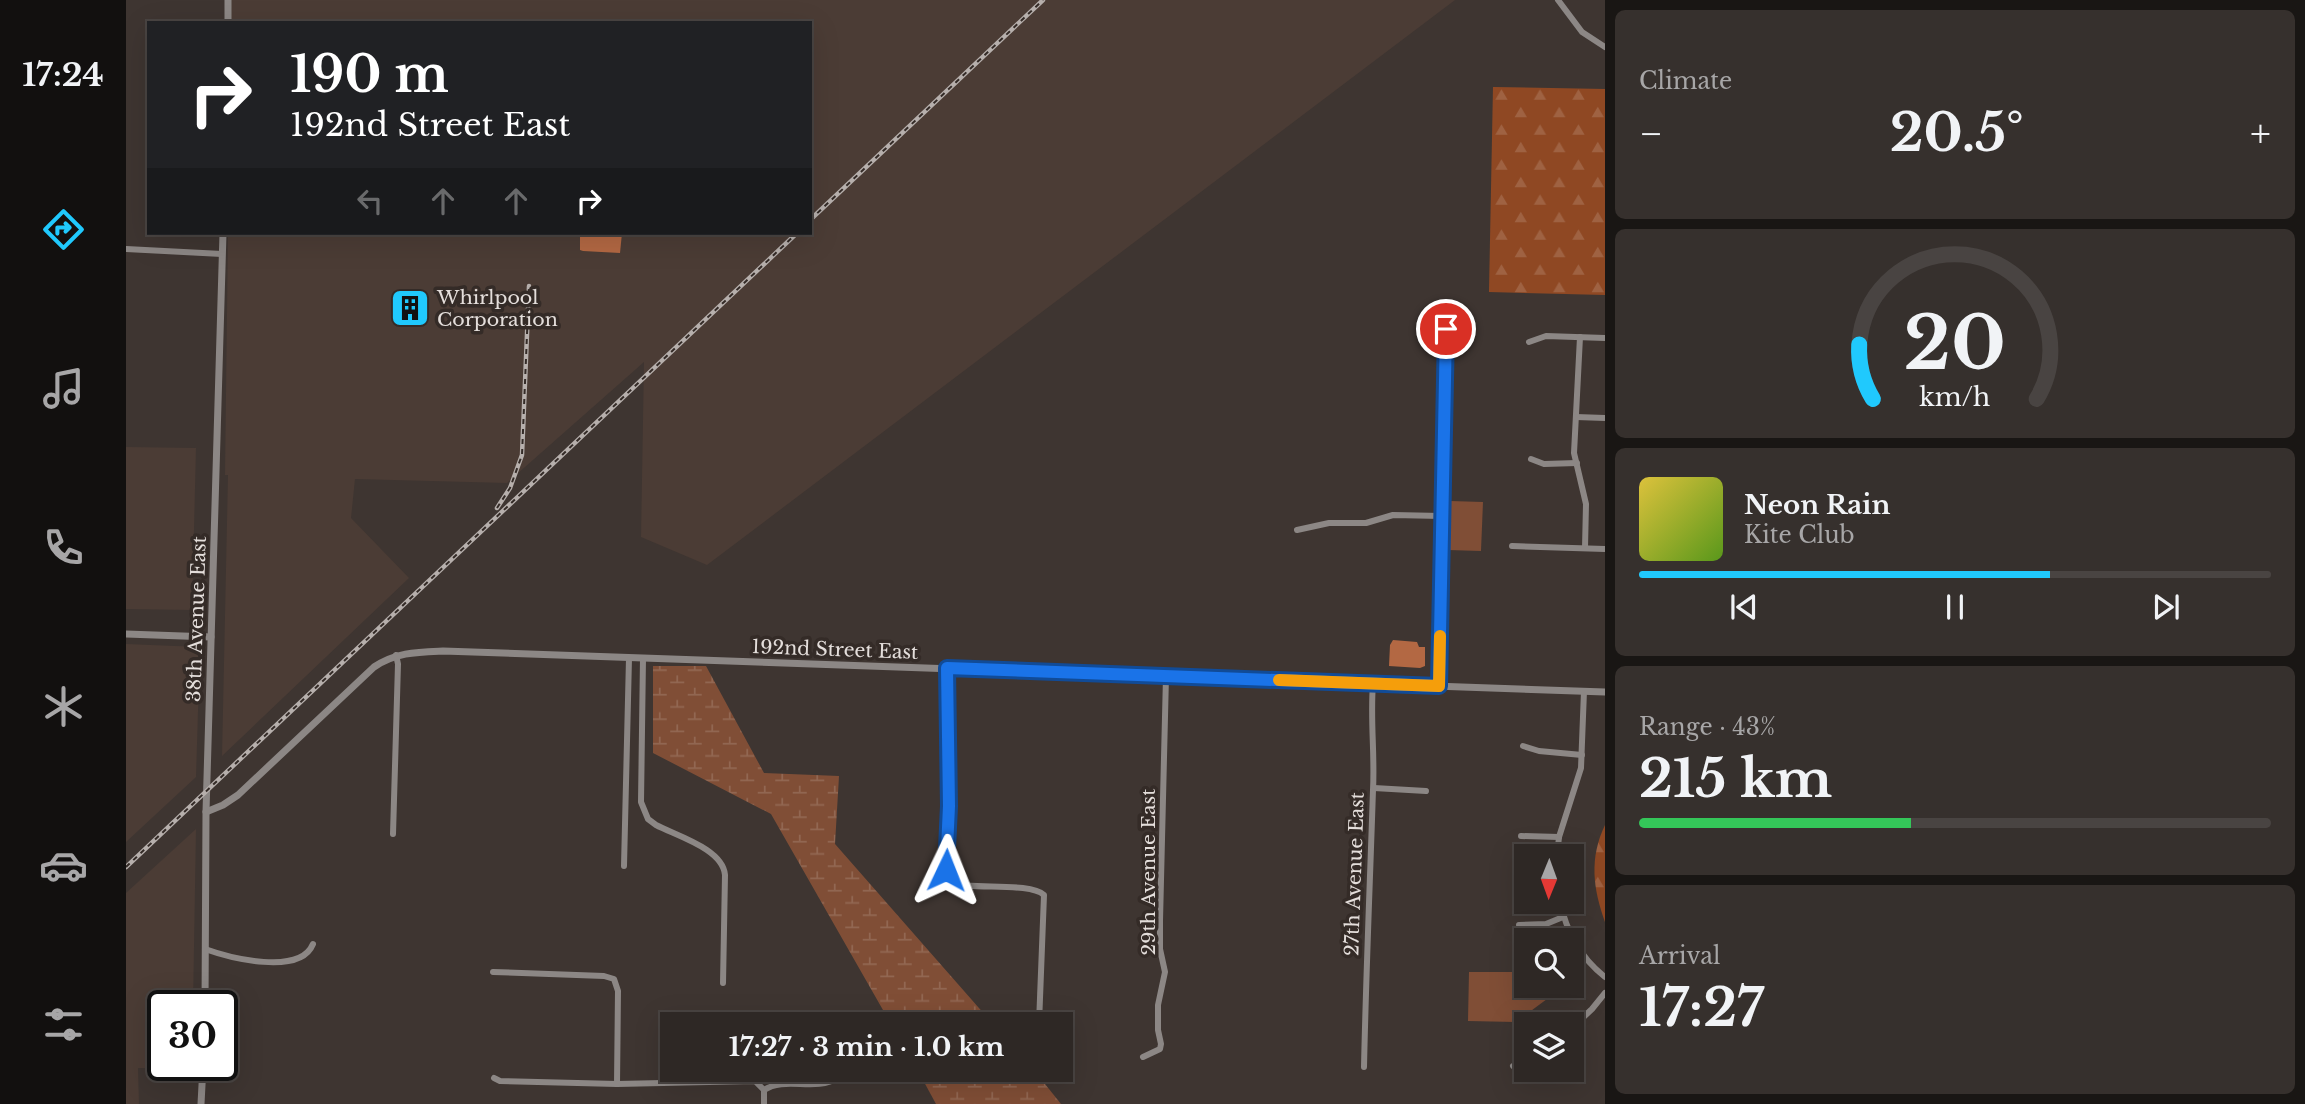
<!DOCTYPE html>
<html lang="en">
<head>
<meta charset="utf-8">
<style>
  body { margin:0; font-family:"Libre Baskerville",serif; background:#36302d; color:#f1f3f6; height:100vh; display:flex; flex-direction:column; font-size:26px; white-space:nowrap }
  * { box-sizing:border-box; margin:0 }
  p { font-size:23px; color:#a7a6a7 }
  .icon { flex:none; width:38px; height:38px; fill:none; stroke:currentColor; stroke-width:2; stroke-linecap:round; stroke-linejoin:round }
  .map { position:relative; flex:1; overflow:hidden }
  .panel { display:flex; flex-direction:column; gap:10px; padding:10px; background:#191614; width:700px }
  .panel>* { flex:none }
  .hud { position:absolute; left:21px; top:21px; width:665px; height:214px; border-radius:0px; box-shadow:0 7px 28px #0002,0 0 0 2px #494442; background:#202124; color:#fff; overflow:hidden }
  .needle { width:46px; rotate:181deg }
  .controls { position:absolute; left:1388px; top:844px; display:grid; gap:14px }
  .controls a { display:grid; place-items:center; width:70px; height:70px; border-radius:0px; background:#2e2825; box-shadow:0 7px 28px #0002,0 0 0 2px #494442; font-size:35px }
  .speed { position:absolute; left:21px; top:990px; display:flex; gap:14px; font-size:35px; font-weight:700; text-align:center }
  .speed>* { display:grid; place-content:center; width:91px; height:91px; border-radius:50%; background:#2e2825; box-shadow:0 7px 28px #0002,0 0 0 2px #494442; line-height:1 }
  .speed .limit { border:4px solid #111; border-radius:10px; background:#fff; color:#111 }
  .pin { position:absolute; display:grid; place-items:center; width:60px; height:60px; color:#fff; margin:-30px; border:4px solid #fff; border-radius:50%; box-shadow:0 2px 7px #0007 }
  .me { position:absolute; width:77px; margin:-38px; rotate:2deg; stroke-linejoin:round; filter:drop-shadow(0 0 5px #0008) }
  .turn { display:flex; align-items:center; gap:24px; height:147px; padding:0 28px; font-size:32px }
  .turn .icon { width:91px; height:91px; stroke-width:2.5 }
  .turn b { display:block; font-size:49px; line-height:60px }
  .lanes { display:flex; align-items:center; height:66px; padding:0 28px; background:#0003; justify-content:center; gap:35px; direction:ltr }
  .lanes .off { opacity:.35 }
  .big { font-size:52px; font-weight:700; line-height:1.1 }
  .panel .widget { flex:1; display:flex; flex-direction:column; justify-content:center; gap:10px; min-width:0; padding:0 24px; border-radius:10px; background:#36302d }
  .panel .dial { align-items:center; gap:0 }
  .dial svg { height:182px; overflow:visible; fill:none; stroke:#494442; stroke-width:7; stroke-linecap:round; text-anchor:middle }
  .dial text { fill:#f1f3f6; stroke:none }
  .song { display:flex; align-items:center; gap:21px }
  .cover { width:84px; height:84px; border-radius:10px; background:linear-gradient(135deg,hsl(50 70% 55%),hsl(90 70% 35%)) }
  .played { height:7px; border-radius:4px; background:linear-gradient(90deg,#20c9fd 65%,#494442 65%) }
  .keys { display:flex; justify-content:space-around; direction:ltr }
  .heat { display:flex; justify-content:space-between; align-items:center; font-size:38px; direction:ltr }
  .charge { height:10px; border-radius:5px; background:linear-gradient(90deg,#34c759 43%,#494442 0) }
  .trip { position:absolute; left:534px; top:1012px; width:413px; height:70px; border-radius:0px; background:#2e2825; box-shadow:0 7px 28px #0002,0 0 0 2px #494442; font-weight:700; line-height:70px; text-align:center }
  main { display:flex; flex:1; min-height:0 }
  .tab-bar { display:flex; flex-direction:column; width:126px; justify-content:space-around; align-items:center; background:#12100f; color:#a7a6a7 }
  .tab-bar .icon { width:49px; height:49px }
  .tab-bar .active { color:#20c9fd }
  .tab-bar b { font-size:32px; color:#f1f3f6 }
  .map>svg:first-child { display:block }
</style>
</head>
<body>
<main>
<nav class="tab-bar">
<b>17:24</b>
<svg class="icon active" aria-label="directions" viewBox="0 0 24 24"><path d="M12 3l9 9-9 9-9-9zM9 14v-3h6M13 9l2 2-2 2"/></svg>
<svg class="icon" aria-label="music" viewBox="0 0 24 24"><path d="M9 18V5l10-2v13"/><circle cx="6" cy="18" r="3"/><circle cx="16" cy="16" r="3"/></svg>
<svg class="icon" aria-label="phone" viewBox="0 0 24 24"><path d="M5 4h4l2 5-3 2q2 4 5 5l2-3 5 2v4C11 20 4 13 5 4z"/></svg>
<svg class="icon" aria-label="climate" viewBox="0 0 24 24"><path d="M12 3v18M4 7l16 10M4 17L20 7"/></svg>
<svg class="icon" aria-label="car" viewBox="0 0 24 24"><path d="M5 17H2v-5l4-1 3-4h7l3 4 3 1v5h-3M9 17h6M6 11h13"/><circle cx="7" cy="17" r="2"/><circle cx="17" cy="17" r="2"/></svg>
<svg class="icon" aria-label="filters" viewBox="0 0 24 24"><path d="M4 7h16M4 17h16"/><circle cx="9" cy="7" r="2"/><circle cx="15" cy="17" r="2"/></svg>
</nav>
<div class="map">
<svg width="1479" height="1104" viewBox="0 0 1479 1104">
  <defs>
    <pattern id="forest-firs" width="22" height="20" patternUnits="userSpaceOnUse" patternTransform="scale(1.75)"><rect width="22" height="20" fill="#8f4823"/><path d="M5 1l3.5 6h-7zM16 11l3.5 6h-7z" fill="#9f6242"/></pattern>
    <pattern id="wetland-marsh" width="20" height="14" patternUnits="userSpaceOnUse" patternTransform="scale(1.75)"><rect width="20" height="14" fill="#804e36"/><path d="M1 5h8M5 5V1M11 12h8M15 12V8" fill="none" stroke="#926752"/></pattern>
  </defs>
  <rect width="100%" height="100%" fill="#3e3531"/>
  <g fill="#4b3c35">
    <path d="M105,0h1224l-748,565 -66,-28 3,-175 -137,121 -152,-4 -4,39 58,60 -187,178 6,-281h-3l3,-242h582v-210h-579z"/>
    <path d="M0,447l70,1 -4,162 -66,-1z"/>
    <path d="M0,644l74,3 -4,130 -70,65z"/>
    <path d="M70,829l-3,177h-30v60h29v3l-54,-1 1,36h-13v-211z"/>
  </g>
  <g fill="#804e36">
    <path d="M1324,501l33,1 -2,49 -33,-1z"/>
    <path d="M1343,972h57v13h40l-50,37 -48,-1z"/>
  </g>
  <g fill="url(#forest-firs)">
    <path d="M1367,87l112,2v206l-116,-3z"/>
    <path d="M1479,825v97c-12,-33 -16,-64 0,-97z"/>
  </g>
  <g fill="url(#wetland-marsh)">
    <path d="M527,666h53l58,107 75,3 -4,68 158,180h-102l-120,-210 -118,-61z"/>
    <path d="M791,1069h116l28,35h-125z"/>
  </g>
  <g fill="#b36843">
    <path d="M454,233h42l-2,20 -37,-2 -3,-1z"/>
    <path d="M1267,640l24,2 2,5h6v19l-5,2 -31,-2 1,-21z"/>
  </g>
  <g fill="none" stroke-linecap="round" stroke-linejoin="round">
    <g stroke="#8c8785" stroke-width="6">
      <path d="M1432,0l24,32 23,15"/>
      <path d="M0,249l96,5"/>
      <path d="M1454,337l-6,116 12,51 -1,44"/>
      <path d="M1403,342l17,-6 59,2"/>
      <path d="M1450,417l29,1"/>
      <path d="M1405,459l13,5 33,-1"/>
      <path d="M1171,530l32,-7h37l27,-8 49,1"/>
      <path d="M1386,546l93,3"/>
      <path d="M517,658l-2,144 7,17 8,6c21,11 67,24 69,50l-2,108"/>
      <path d="M821,668c0,56 5,112 0,168 -1,15 -5,34 3,47 24,7 80,-1 94,12l-5,129"/>
      <path d="M1313,686l8,-355 -7,-18"/>
      <path d="M1397,746l16,5 43,4"/>
      <path d="M1248,788l52,3"/>
      <path d="M267,834l5,-170 -2,-9"/>
      <path d="M1395,836l38,1"/>
      <path d="M1431,856l2,-19 22,-69 3,-77"/>
      <path d="M498,866l5,-208"/>
      <path d="M1434,901c6,30 21,57 45,76"/>
      <path d="M1393,925l27,-1 17,-7"/>
      <path d="M79,949c25,9 95,27 108,-5"/>
      <path d="M367,972l111,4 10,3 4,12 -1,93"/>
      <path d="M1446,1028l20,-19 13,-16"/>
      <path d="M1017,1057l17,-8 1,-5 -3,-14v-25l7,-33 -5,-23v-28l6,-245"/>
      <path d="M1387,1066l13,-8"/>
      <path d="M1238,1067c2,-93 6,-185 9,-277 2,-36 -3,-71 0,-106"/>
      <path d="M368,1078l6,3 117,3 138,-3 9,9"/>
      <path d="M638,1090c21,-14 51,2 74,-12l3,-9"/>
      <path d="M638,1104v-14"/>
    </g>
    <g stroke="#8c8785" stroke-width="7">
      <path d="M102,23v-23"/>
      <path d="M0,634l85,3"/>
      <path d="M80,812l17,-7 15,-10 136,-128c22,-15 44,-15 69,-16l1162,41"/>
      <path d="M79,1006l1,-194 17,-579"/>
      <path d="M75,1104l2,-38"/>
    </g>
    <g stroke="#b6afac" stroke-width="4.5">
      <g id="rail">
        <path d="M684,220l233,-220"/>
        <path d="M371,508l13,-20 12,-33 7,-169"/>
        <path d="M0,867l671,-634"/>
      </g>
    </g>
    <use href="#rail" stroke="#342b27" stroke-width="2" stroke-dasharray="5" stroke-linecap="butt"/>
  </g>
  <g fill="none" stroke-linecap="round" stroke-linejoin="round">
    <g stroke="#114b97" stroke-width="18">
      <path id="route" d="M820,870l3,-64 -2,-138 492,18 7,-357"/>
    </g>
    <use href="#route" stroke="#1a73e8" stroke-width="12"/>
    <path stroke="#f59e0b" stroke-width="12" d="M1153,680l160,6 1,-50"/>
  </g>
  <defs>
    <g id="building-square" transform="scale(2.0125)"><rect x="-9" y="-9" width="18" height="18" rx="4" fill="#20c9fd" stroke="#342b27"/><path d="M-4-6H4V6H1V3H-1V6H-4ZM-2.5-4.3h1.7v1.8h-1.7ZM.8-4.3h1.7v1.8H.8ZM-2.5-1h1.7V.8h-1.7ZM.8-1h1.7V.8H.8Z" fill="#111"/></g>
  </defs>
  <g fill-rule="evenodd">
    <use href="#building-square" x="284" y="308"/>
  </g>
  <g text-anchor="middle" stroke-width="7" stroke-linejoin="round" paint-order="stroke">
    <g font-size="19" fill="#e4dedb" stroke="#342b27" text-anchor="start">
      <text x="311" y="304">Whirlpool<tspan x="311" dy="22">Corporation</tspan></text>
    </g>
    <g font-size="19" fill="#e4dedb" stroke="#342b27">
      <text transform="translate(70 619) rotate(-88)" y="7">38th Avenue East</text>
      <text transform="translate(709 649) rotate(2)" y="7">192nd Street East</text>
      <text transform="translate(1022 872) rotate(-90)" y="7">29th Avenue East</text>
      <text transform="translate(1228 874) rotate(-88)" y="7">27th Avenue East</text>
    </g>
  </g>
</svg>
<div class="controls">
<a><svg class="needle" viewBox="-14 -14 28 28"><path d="M0-13l5 13h-10z" fill="#e53935"/><path d="M0 13l5-13h-10z" fill="#a7a6a7"/></svg></a>
<a><svg class="icon" aria-label="search" viewBox="0 0 24 24"><circle cx="10" cy="10" r="6"/><path d="M15 15l6 6"/></svg></a>
<a><svg class="icon" aria-label="layers" viewBox="0 0 24 24"><path d="M12 4l9 5-9 5-9-5zM3 14l9 5 9-5"/></svg></a>
</div>
<div class="speed"><div class="limit">30</div></div>
<div class="pin" style="left:1320px;top:329px;background:#d93025"><svg class="icon" aria-label="arrive" viewBox="0 0 24 24"><path d="M6 21V4h12l-3 4 3 4H6"/></svg></div>
<svg class="me" style="left:820px;top:870px" viewBox="-20 -20 40 40"><path d="M0-17L14 15 0 8-14 15z" fill="#1a73e8" stroke="#fff" stroke-width="4"/></svg>
<div class="trip">17:27 · 3 min · 1.0 km</div>
<div class="hud">
<div class="turn"><svg class="icon" aria-label="right" viewBox="0 0 24 24"><path d="M7 20v-9h11M14 6l5 5-5 5"/></svg><div><b>190 m</b>192nd Street East</div></div>
<div class="lanes"><svg class="icon off" aria-label="left" viewBox="0 0 24 24"><path d="M17 20v-9H6M10 6l-5 5 5 5"/></svg><svg class="icon off" aria-label="ahead" viewBox="0 0 24 24"><path d="M12 20V5M6 11l6-6 6 6"/></svg><svg class="icon off" aria-label="ahead" viewBox="0 0 24 24"><path d="M12 20V5M6 11l6-6 6 6"/></svg><svg class="icon" aria-label="right" viewBox="0 0 24 24"><path d="M7 20v-9h11M14 6l5 5-5 5"/></svg></div>
</div>
</div>
<section class="panel">
<div class="widget"><p>Climate</p>
<div class="heat"><a>−</a><b class="big">20.5°</b><a>+</a></div>
</div>
<div class="widget dial"><svg viewBox="0 0 100 80">
<path d="M14 69A42 42 0 1 1 86 69"/>
<path d="M14 69A42 42 0 0 1 8 45" stroke="#20c9fd"/>
<text x="50" y="56" font-size="32" font-weight="700">20</text>
<text x="50" y="72" font-size="11">km/h</text>
</svg></div>
<div class="widget">
<div class="song"><i class="cover"></i><div><b>Neon Rain</b><p>Kite Club</p></div></div>
<div class="played"></div>
<div class="keys"><svg class="icon" aria-label="previous" viewBox="0 0 24 24"><path d="M18 5L8 12l10 7zM5 5v14"/></svg><svg class="icon" aria-label="pause" viewBox="0 0 24 24"><path d="M8 5v14M16 5v14"/></svg><svg class="icon" aria-label="next" viewBox="0 0 24 24"><path d="M6 5l10 7-10 7zM19 5v14"/></svg></div>
</div>
<div class="widget"><p>Range · 43%</p><b class="big">215 km</b><div class="charge"></div></div>
<div class="widget"><p>Arrival</p><b class="big">17:27</b></div>
</section>
</main>
</body>
</html>
